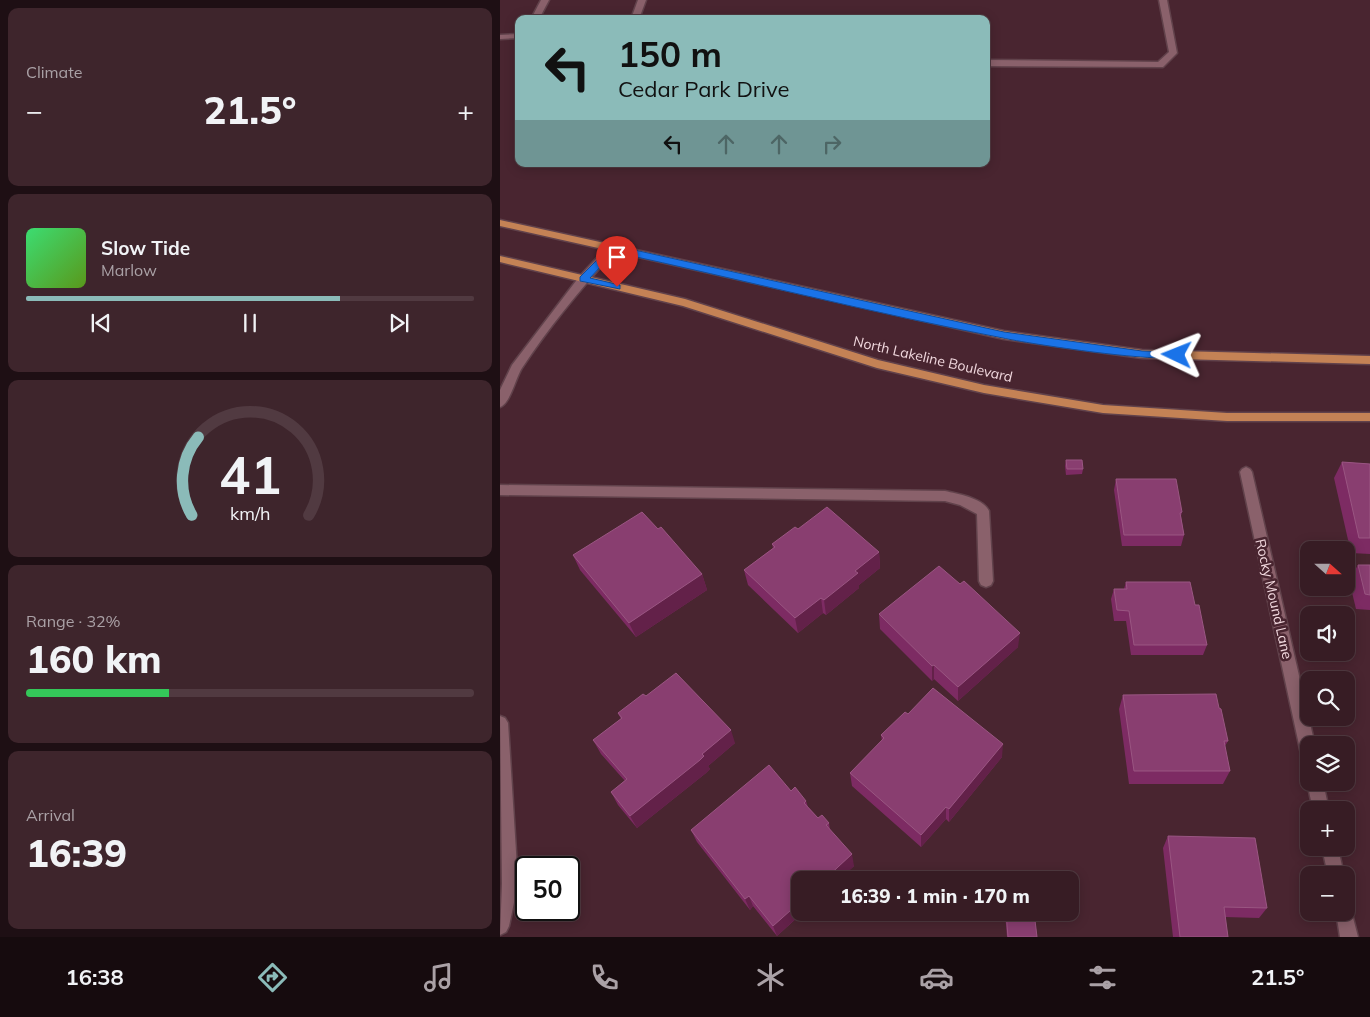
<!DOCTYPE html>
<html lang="en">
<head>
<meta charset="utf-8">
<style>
  body { margin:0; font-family:Mulish,sans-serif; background:#3e252c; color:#f1f3f6; height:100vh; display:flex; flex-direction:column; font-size:19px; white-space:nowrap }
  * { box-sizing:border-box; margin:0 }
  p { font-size:16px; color:#aaa1a6 }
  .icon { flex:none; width:28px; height:28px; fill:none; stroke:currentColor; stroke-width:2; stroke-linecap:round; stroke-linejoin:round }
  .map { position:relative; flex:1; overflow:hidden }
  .side { display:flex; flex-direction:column; gap:8px; padding:8px; background:#1e0f14; width:500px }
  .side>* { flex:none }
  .top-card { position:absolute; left:15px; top:15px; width:475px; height:152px; border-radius:10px; box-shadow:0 2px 12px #0003,0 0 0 1px #513a41; background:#8bbbb9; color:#111; overflow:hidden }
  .needle { width:32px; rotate:111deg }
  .tools { position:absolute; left:800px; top:541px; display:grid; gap:10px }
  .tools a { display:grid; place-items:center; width:55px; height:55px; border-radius:10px; background:#371c24; box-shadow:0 2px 12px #0003,0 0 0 1px #513a41; font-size:25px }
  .speed { position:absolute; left:15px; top:856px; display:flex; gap:10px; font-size:25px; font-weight:700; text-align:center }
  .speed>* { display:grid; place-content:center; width:65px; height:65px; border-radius:50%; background:#371c24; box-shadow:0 2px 12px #0003,0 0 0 1px #513a41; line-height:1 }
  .speed .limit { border:2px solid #111; border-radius:8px; background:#fff; color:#111 }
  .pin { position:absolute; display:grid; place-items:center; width:42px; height:42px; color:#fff; margin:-51px -21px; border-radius:50% 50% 50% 0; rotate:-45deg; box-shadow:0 0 5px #0007 }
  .pin .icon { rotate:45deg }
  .me { position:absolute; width:55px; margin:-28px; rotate:272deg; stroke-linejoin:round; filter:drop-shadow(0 0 4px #0008) }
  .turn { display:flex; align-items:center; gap:18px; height:105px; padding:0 20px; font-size:22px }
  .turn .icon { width:65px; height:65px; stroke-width:2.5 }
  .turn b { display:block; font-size:35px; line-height:42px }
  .lanes { display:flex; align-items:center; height:48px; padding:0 20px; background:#0003; justify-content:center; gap:25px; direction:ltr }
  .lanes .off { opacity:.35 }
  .big { font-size:38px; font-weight:800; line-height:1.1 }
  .side .tile { flex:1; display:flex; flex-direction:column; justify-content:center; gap:8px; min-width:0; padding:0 18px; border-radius:10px; background:#3e252c }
  .side .dial { align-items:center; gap:0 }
  .dial svg { height:130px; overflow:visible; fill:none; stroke:#513a41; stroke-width:7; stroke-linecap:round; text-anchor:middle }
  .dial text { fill:#f1f3f6; stroke:none }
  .song { display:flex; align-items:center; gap:15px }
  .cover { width:60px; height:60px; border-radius:8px; background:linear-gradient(135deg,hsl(140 70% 55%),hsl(90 70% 35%)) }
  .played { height:5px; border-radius:2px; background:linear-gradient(90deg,#8bbbb9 70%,#513a41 70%) }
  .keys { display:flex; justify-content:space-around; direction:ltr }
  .heat { display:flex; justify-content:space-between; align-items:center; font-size:28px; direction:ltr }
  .charge { height:8px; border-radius:4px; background:linear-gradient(90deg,#34c759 32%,#513a41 0) }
  .trip { position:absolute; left:291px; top:871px; width:288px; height:50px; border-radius:10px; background:#371c24; box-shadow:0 2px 12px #0003,0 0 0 1px #513a41; font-weight:800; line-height:50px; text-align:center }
  .dock { display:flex; height:80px; justify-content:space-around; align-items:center; background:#160b0e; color:#aaa1a6 }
  .dock .icon { width:35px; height:35px }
  .dock .on { color:#8bbbb9 }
  .dock b { font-size:22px; color:#f1f3f6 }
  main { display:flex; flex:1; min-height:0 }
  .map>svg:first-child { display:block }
</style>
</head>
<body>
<main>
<section class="side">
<div class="tile"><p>Climate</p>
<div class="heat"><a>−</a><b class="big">21.5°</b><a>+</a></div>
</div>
<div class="tile">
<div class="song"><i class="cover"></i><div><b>Slow Tide</b><p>Marlow</p></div></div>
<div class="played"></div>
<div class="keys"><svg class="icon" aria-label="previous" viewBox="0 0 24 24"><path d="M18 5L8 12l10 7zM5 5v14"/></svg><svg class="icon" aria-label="pause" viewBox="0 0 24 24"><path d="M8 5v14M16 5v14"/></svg><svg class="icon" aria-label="next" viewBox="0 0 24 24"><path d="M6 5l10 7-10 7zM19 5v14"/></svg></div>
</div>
<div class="tile dial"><svg viewBox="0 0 100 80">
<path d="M14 69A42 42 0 1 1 86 69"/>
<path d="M14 69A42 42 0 0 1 18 21" stroke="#8bbbb9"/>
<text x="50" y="56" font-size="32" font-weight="700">41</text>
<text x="50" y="72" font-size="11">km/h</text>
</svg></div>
<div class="tile"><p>Range · 32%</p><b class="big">160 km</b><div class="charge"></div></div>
<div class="tile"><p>Arrival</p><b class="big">16:39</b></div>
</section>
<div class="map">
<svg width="870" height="937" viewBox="0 0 870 937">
  <rect width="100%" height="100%" fill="#492530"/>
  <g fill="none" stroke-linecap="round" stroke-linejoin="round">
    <g stroke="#61424b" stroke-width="3">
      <g id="minor">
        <path d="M41,0h8l-10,19h-8z"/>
        <path d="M138,0h8l-7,19h-8z"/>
        <path d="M659,0h8l10,53 -14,14 -177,-1v-6l172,2 11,-10z"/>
        <path d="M19,34v4l-19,1v-4z"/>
        <path d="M112,245l4,1v4c-34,37 -67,77 -94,118 -6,9 -12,36 -22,39v-17l12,-25 67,-88 29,-31z"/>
        <path d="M746,467l4,2 2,3 63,273h-6v16l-5,-2 -3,-5 -61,-282 2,-3z"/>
        <path d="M0,485l445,6c13,3 38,7 44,20l4,70 -2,4 -5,2 -5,-2 -2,-4 -2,-67 -17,-9 -15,-4 -445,-6z"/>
        <path d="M0,716l5,2 3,5 10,161 -9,42 -3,6 -6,3 2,-51z"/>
        <path d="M809,778v4h14l6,28h-16l-6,-28z"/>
        <path d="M822,848h16l6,27h-16z"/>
        <path d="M846,904l4,2 8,31h-18l-4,-25h10z"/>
      </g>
    </g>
    <g stroke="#61424b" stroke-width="3">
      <g id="major">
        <path d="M0,220l504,111 138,19 228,6v8l-228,-6 -138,-19 -504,-113z"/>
        <path d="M0,256l185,43 193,61 106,25 119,20 124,8h143v8h-143l-124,-8 -119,-20 -107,-25 -194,-62 -183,-44z"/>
      </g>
    </g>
    <use href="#minor" fill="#8a616b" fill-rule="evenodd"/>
    <use href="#major" fill="#c48255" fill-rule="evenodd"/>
  </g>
  <g fill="#7d2b63">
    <path d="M566,460l17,9 -1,5 -16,1 -1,-9z"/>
    <path d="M842,462l28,2v90l-19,-1 -17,-75z"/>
    <path d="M616,479l66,33 -1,4 3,19 -3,11h-59l-8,-56z"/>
    <path d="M158,529l44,45 5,16 -71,47 -56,-67 -7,-15z"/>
    <path d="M298,529l81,23 1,16 -21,17v3l-33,27 -3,-2 -25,20 -50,-48 -4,-15 29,-22 -1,-4z"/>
    <path d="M858,565h12v45l-14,-1 -7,-29z"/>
    <path d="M626,582l69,23 12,40 -4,10h-72l-5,-34h-12l-3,-22 3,-10h10z"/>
    <path d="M379,614l139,33 -60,54 -24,-22 -2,2 -52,-52z"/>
    <path d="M623,695l96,13 9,33 -3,5 5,25 -7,13h-94l-10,-75z"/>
    <path d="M146,696l89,47 -27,23 2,3 -4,4 -69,55 -19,-23 -7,-13 14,-11 -24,-27 -8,-14 28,-21 -3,-6z"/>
    <path d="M408,714l94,43 -53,65 -3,-3 -25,28 -69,-61 -2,-13 32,-32 -1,-6z"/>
    <path d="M291,791l15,10 2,6 10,11 11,5 1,7 24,36 -77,70 -24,-30 -3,4 -53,-68 -6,-12z"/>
    <path d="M668,836l99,72 -8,10 -34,-1 3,20h-55l-10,-89z"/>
    <path d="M534,912l3,25h-30l-2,-24z"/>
  </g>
  <g fill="#632149">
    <path d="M379,552l1,16 -21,17v3l-33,27 -2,-15 31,-29z"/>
    <path d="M202,574l5,16 -71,47 -7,-14z"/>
    <path d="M321,598l2,15 -25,20 -3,-15z"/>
    <path d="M520,633l-2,14 -60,54v-14z"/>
    <path d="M434,665v14l-2,2v-15z"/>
    <path d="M231,730l4,13 -27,23 2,3 -4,4 -69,55 -7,-12z"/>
    <path d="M503,744l-1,13 -53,65v-13z"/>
    <path d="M446,807v12l-25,28v-12z"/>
    <path d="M352,854l2,12 -15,14h-15z"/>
    <path d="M249,896l4,10 -3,4 -5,-11z"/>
    <path d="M300,902v10h3l-26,24 -4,-10z"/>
  </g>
  <g fill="#893e70" stroke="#9a5682">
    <path d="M566,460h16l1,9h-16z"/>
    <path d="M842,462l28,2v74h-11z"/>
    <path d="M616,479h60l6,33 -2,1 4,22h-60z"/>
    <path d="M327,507l52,45 -24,19 3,2 -34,27 -3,-2 -26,20 -51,-48 31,-23 -3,-3 23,-17 3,2z"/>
    <path d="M142,512l16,17 3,-2 41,47 -73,49 -56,-68z"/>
    <path d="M858,565h12v30l-5,-1z"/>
    <path d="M439,566l21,18 4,-3 56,52 -62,54 -24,-22 -2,1 -53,-52z"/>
    <path d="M626,582h64l5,23h4l8,40h-73l-5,-34 -12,-1 -3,-21h13z"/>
    <path d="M176,673l55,57 -29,24 2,2 -4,4 -70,56 -19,-24 16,-13 -34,-39 29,-22 -4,-5 25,-19 3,2z"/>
    <path d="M433,688l70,56 -54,65 -3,-2 -25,28 -71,-62 34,-35 -3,-3 24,-23 3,2z"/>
    <path d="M716,694l3,14 2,1 7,32h-4l6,30h-96l-11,-76z"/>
    <path d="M269,765l22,26 4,-4 11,14 -2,2 14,15 4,-3 7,8 -3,2 26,29 -28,26h-24v22l-27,24 -24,-30 -4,3 -54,-69z"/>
    <path d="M668,836l87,2 12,70 -43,-1 4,30h-48z"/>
    <path d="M506,912h28l3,25h-29z"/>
  </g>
  <path fill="#1a73e8" stroke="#114b97" d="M112,245l392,87 138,19 35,1 5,3c-9,11 -158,-12 -179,-17 -131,-25 -260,-58 -389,-86l-24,26 30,7v4l-40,-8v-4z"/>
  <g text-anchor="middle" stroke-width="5" stroke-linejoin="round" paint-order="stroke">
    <g font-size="14" fill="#f1d8de" stroke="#492530">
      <text transform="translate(433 359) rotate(13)" y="5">North Lakeline Boulevard</text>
      <text transform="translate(774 599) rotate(77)" y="5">Rocky Mound Lane</text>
    </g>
  </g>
</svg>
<div class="tools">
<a><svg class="needle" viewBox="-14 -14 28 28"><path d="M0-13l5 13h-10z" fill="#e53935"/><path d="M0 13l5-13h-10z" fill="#aaa1a6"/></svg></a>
<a><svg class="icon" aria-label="sound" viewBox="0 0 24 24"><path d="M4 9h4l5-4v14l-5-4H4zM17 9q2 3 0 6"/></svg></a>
<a><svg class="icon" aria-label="search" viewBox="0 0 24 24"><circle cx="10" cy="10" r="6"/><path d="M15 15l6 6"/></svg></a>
<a><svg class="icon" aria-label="layers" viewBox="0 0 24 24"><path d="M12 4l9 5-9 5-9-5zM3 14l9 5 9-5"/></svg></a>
<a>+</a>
<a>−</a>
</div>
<div class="speed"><div class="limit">50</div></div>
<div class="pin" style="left:117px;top:287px;background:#d93025"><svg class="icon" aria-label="arrive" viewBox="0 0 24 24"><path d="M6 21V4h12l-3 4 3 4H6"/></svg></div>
<svg class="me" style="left:677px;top:355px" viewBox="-20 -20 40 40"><path d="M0-17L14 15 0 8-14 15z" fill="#1a73e8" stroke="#fff" stroke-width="4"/></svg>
<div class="trip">16:39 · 1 min · 170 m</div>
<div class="top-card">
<div class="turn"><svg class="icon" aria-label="left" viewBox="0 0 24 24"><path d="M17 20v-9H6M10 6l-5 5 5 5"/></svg><div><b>150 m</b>Cedar Park Drive</div></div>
<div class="lanes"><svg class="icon" aria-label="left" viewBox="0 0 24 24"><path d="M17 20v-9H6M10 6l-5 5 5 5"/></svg><svg class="icon off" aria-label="ahead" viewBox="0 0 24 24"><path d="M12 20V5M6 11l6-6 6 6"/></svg><svg class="icon off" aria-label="ahead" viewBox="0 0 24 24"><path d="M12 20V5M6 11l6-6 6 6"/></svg><svg class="icon off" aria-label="right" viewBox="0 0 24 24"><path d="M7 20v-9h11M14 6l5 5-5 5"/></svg></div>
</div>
</div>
</main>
<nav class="dock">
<b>16:38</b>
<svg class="icon on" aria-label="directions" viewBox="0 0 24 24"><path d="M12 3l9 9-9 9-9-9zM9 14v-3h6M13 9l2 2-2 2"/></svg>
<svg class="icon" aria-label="music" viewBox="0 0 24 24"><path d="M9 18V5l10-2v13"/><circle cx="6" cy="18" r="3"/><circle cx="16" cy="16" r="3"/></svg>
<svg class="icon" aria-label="phone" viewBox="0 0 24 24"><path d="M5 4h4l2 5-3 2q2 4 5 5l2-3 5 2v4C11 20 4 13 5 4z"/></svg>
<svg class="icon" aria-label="climate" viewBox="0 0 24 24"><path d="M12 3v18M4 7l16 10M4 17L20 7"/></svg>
<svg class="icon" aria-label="car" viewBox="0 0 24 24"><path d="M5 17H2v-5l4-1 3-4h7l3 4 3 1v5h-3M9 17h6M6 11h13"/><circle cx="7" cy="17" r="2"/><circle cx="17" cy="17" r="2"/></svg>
<svg class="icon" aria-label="filters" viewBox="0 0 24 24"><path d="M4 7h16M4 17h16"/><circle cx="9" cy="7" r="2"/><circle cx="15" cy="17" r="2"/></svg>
<b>21.5°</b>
</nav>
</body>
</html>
